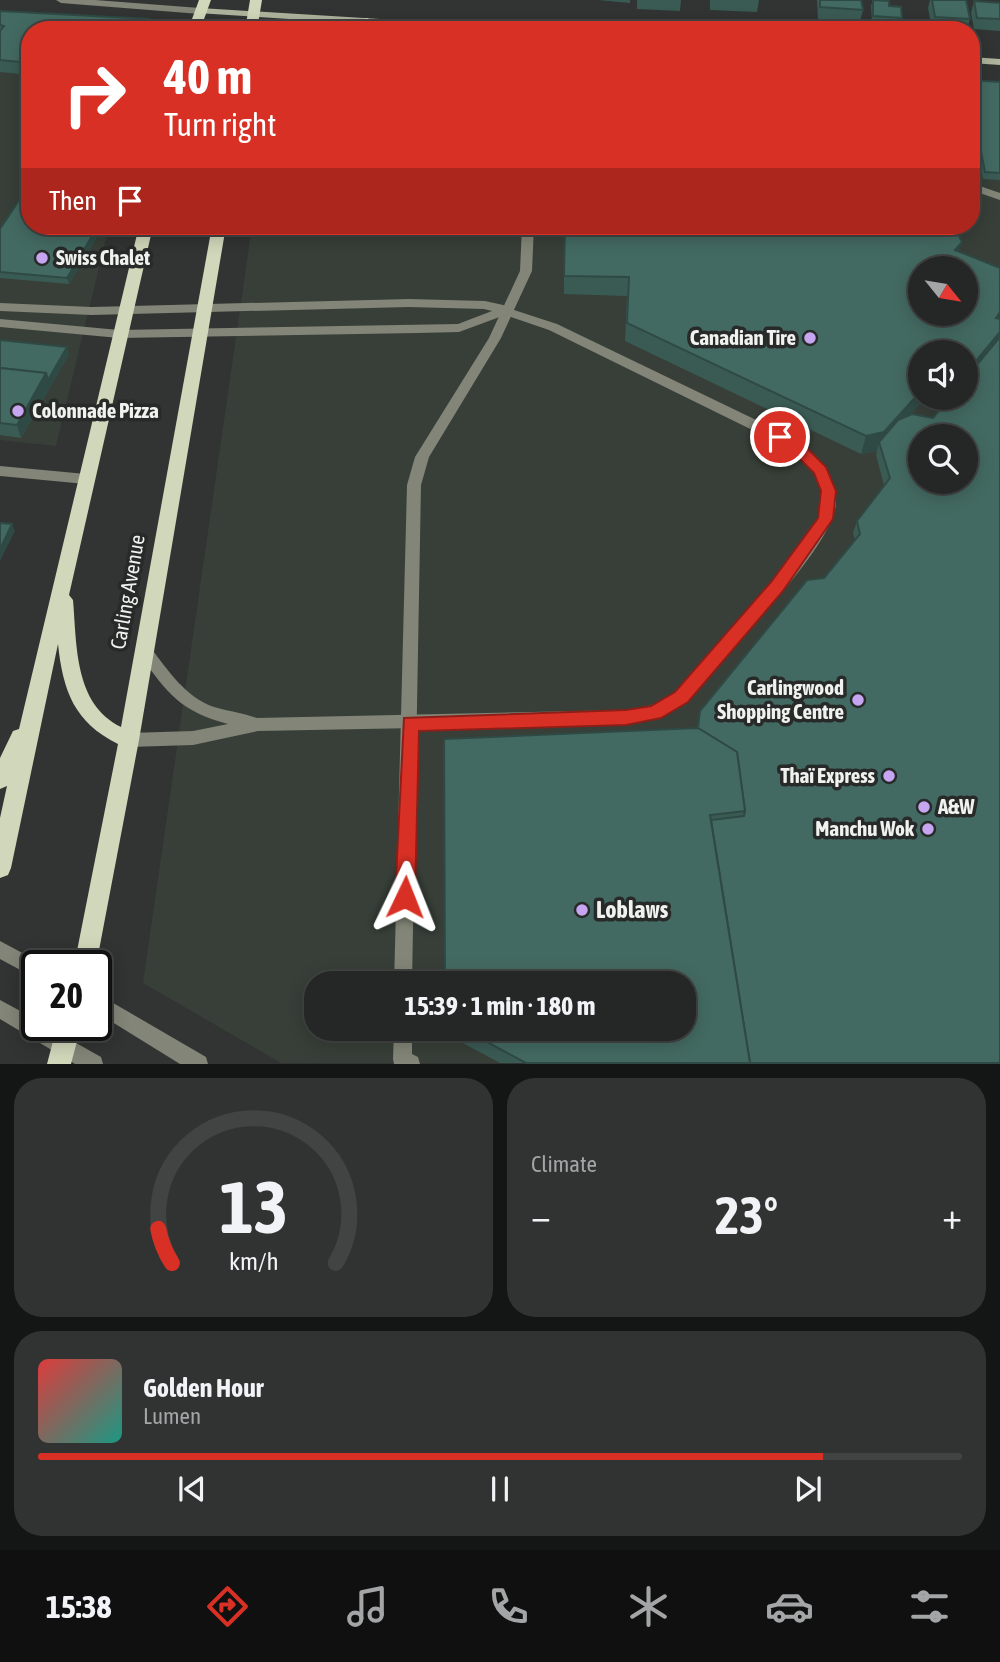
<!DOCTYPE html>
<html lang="en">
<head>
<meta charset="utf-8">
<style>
  body { margin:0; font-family:"Asap Condensed",sans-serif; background:#313332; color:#f1f3f6; height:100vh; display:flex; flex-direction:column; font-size:26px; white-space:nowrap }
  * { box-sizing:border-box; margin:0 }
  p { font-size:23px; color:#a3a5a7 }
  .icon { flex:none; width:38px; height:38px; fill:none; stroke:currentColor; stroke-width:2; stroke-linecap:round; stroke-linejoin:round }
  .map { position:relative; height:1064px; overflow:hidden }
  .details { display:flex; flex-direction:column; gap:14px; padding:14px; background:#141515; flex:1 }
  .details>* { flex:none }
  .banner { position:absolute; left:21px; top:21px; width:959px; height:214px; border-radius:28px; box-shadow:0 4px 18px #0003,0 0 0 2px #424443; background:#d93025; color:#fff; overflow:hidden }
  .needle { width:46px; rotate:120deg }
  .fabs { position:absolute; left:908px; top:256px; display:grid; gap:14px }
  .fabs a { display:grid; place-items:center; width:70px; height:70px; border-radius:50%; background:#252726; box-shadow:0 4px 18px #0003,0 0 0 2px #424443; font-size:35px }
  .speed { position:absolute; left:21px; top:950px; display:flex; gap:14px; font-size:35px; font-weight:700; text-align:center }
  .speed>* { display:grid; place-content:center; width:91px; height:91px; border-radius:50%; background:#252726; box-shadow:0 4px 18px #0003,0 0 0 2px #424443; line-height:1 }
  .speed .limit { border:4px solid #111; border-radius:10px; background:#fff; color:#111 }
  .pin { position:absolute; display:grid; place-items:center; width:60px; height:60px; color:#fff; margin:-30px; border:4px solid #fff; border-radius:50%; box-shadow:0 2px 7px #0007 }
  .me { position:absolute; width:77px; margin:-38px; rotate:2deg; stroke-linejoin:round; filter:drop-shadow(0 0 5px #0008) }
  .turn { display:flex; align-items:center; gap:24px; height:147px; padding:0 28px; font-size:32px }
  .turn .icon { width:91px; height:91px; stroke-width:2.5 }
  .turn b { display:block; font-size:49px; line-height:60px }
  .then { display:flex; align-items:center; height:66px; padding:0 28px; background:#0003; gap:14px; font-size:26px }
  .big { font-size:52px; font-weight:700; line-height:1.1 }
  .details .card { flex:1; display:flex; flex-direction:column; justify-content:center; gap:10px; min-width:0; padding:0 24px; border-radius:28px; background:#313332 }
  .details .dial { align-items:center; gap:0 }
  .dial svg { height:182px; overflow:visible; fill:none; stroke:#424443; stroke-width:7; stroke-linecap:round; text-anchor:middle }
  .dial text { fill:#f1f3f6; stroke:none }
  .song { display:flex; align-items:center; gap:21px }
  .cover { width:84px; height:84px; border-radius:10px; background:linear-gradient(135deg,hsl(0 70% 55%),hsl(170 70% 35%)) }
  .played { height:7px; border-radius:4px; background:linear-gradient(90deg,#d93025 85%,#424443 85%) }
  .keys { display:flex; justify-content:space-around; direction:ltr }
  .heat { display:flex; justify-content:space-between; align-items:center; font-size:38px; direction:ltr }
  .details .tiles { flex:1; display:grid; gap:14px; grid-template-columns:1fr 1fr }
  .card:last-child { grid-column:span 2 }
  .trip { position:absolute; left:304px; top:971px; width:392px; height:70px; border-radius:28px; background:#252726; box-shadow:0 4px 18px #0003,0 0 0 2px #424443; font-weight:700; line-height:70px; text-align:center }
  .menu { display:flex; height:112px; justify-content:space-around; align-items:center; background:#0f100f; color:#a3a5a7 }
  .menu .icon { width:49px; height:49px }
  .menu .on { color:#d93025 }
  .menu b { font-size:32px; color:#f1f3f6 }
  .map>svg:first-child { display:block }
</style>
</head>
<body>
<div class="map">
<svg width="1000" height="1064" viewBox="0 0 1000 1064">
  <rect width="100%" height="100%" fill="#313432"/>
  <g fill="#373f38" fill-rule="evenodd">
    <path d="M0,15l30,15v196h79l-53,220 -56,-6z"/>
    <path d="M971,84l29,1v978h-719l-138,-80 109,-757h719zM920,268h46v45h-46zM920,352h46v45h-46zM920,436h46v45h-46zM317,984h367v45h-367z"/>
  </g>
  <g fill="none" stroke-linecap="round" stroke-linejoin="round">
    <g fill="#828577" fill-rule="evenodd">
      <path d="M522,226h12l-2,45 -31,67 -72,119 -8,28 -9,499h-18l13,-499 8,-28 74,-119 31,-67z"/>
      <path d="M394,1029h18v25l6,3 2,7h-26l-1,-5z"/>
    </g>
    <g fill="#828577" fill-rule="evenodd">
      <path d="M971,183l29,10v7l-29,-10z"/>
      <path d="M409,299l76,2 27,6 2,3 43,14 228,110c25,15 53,38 51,70 -3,38 -83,121 -109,151 -11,13 -20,26 -31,38 -20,19 -43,26 -70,31l-368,7 -65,14 -64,2 -6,-2 -2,-5 2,-5 6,-2 64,-2 35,-7c-48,-13 -60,-30 -88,-69l-3,-4 3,-4 5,-2 5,2c18,23 35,50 64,60 14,4 29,6 43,11l369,-8c16,-2 32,-5 46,-15 16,-11 27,-28 39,-43 27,-31 105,-108 111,-145 5,-27 -17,-47 -37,-61l-236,-116 -44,-15 -46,17 -41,1 -299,5 -119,-11v-8l119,11 339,-6 34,-13 -8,-2 -75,-2 -317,8 -92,-4v-8l92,4z"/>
      <path d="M0,466l86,8 7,5 -7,5 -86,-8z"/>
      <path d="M0,941l43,23 1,2h-7v13l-37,-20z"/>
      <path d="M96,993l110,64 2,7h-28l-84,-52z"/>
      <path d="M0,1000l37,20v6h9l55,31 2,7h-28l-75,-45z"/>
    </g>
    <path fill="#828577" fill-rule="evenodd" d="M56,0h39l105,8 5,3 -5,3 -139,-11z"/>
    <g fill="#afb49d" fill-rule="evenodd">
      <path d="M200,8l312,19 4,3h-54l-265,-17v-4z"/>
      <path d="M971,57l29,2v6l-29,-2z"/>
    </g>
    <g fill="#d1d7ba" fill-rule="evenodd">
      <path d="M199,0h12l-11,30h-12z"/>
      <path d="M250,0h12l-5,30h-12z"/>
      <path d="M367,18l6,3 -2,2 -38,7h-30z"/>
      <path d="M139,226h14l-84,369 4,5c4,45 1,104 48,127l91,-501h14l-87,514 -43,226h-22l44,-222c-44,-22 -55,-53 -60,-100l-47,224 -3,7 -8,3v-60l7,-32 -7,3v-31l13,-27 6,-2z"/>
      <path d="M57,1026h24l-10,38h-24z"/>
    </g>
  </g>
  <g fill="#3a5b54" fill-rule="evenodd">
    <path d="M598,0h32v3z"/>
    <path d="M637,0h44l-1,11 -43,-2z"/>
    <path d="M710,0h49l-2,12 -47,-2z"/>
    <path d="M817,0h44l2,10 -3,11 -42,-2z"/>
    <path d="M873,0l16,6 13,12 -1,6 -29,-2 -1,-16z"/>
    <path d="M930,0h36l4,19 -3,11 -35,-1 -4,-21z"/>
    <path d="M974,1l26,2v28l-26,-2 -3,-16z"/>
    <path d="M0,11l30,19v45l-30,-3z"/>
    <path d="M971,80l29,2v98l-17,-1 -12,-63z"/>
    <path d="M30,171v21l-8,-1 -2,-6z"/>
    <path d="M30,226h68l2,6 -31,52 -69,-6v-49z"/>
    <path d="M564,226h367l28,25 41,812h-500l-54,-29v-5h238l13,-301 3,-17 124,-133 31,-38 -2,-7 4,-12 27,-36 -8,-30 1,-4 -16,3 -236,-113 2,-45 -63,-2zM920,352l46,45h-46zM920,404l18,8 -5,6 -22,-4z"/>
    <path d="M0,340l69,14 -48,84 -21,-3z"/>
  </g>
  <g fill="#2f4a45">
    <path d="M149,19l2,11h-10z"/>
    <path d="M98,226l2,6 -31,52 -2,-6z"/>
    <path d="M962,242l-6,19 -1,-11z"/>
    <path d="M1000,332v11l-34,41v-11z"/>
    <path d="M67,347l2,7 -48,84 -4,-13 29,-52z"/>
    <path d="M920,392v5h2l-2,7 -39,44 -2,-6 -2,9 -16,3 5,-18z"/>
    <path d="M12,524l3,7 -15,30v-12z"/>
  </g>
  <g fill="#436a62" stroke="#2f4a45" stroke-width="2" fill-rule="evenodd">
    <path d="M820,0h41l2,10 -43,-3z"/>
    <path d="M873,0l16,1v5l12,1 1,11 -29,-2z"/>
    <path d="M932,0h34l4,19 -35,-2z"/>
    <path d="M974,1l26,2v16l-23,-1z"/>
    <path d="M0,11l149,8 -8,11h-111v33l-30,-3v-29l4,-5 -4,-1z"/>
    <path d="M971,80l29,2v91l-15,-1 -14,-71z"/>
    <path d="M30,171v15l-10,-1z"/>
    <path d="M20,199h10v27h68l-31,52 -67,-6v-43z"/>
    <path d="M565,226l390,1 7,15 -7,8 45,18v44l-4,6 4,1v13l-34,41v-21h-46v40l-36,40 -18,4 -239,-113 2,-46 -65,-1zM920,268h46v45h-46z"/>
    <path d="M1000,337v726h-250l-39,-243 33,-4 1,-5 -8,-59 -39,-24 2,-17 107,-131 17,-2 36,-44 -3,-13 33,-43 -11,-36 19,-22 14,-6 21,4 17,-21h16v-19zM920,436h46v45h-46z"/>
    <path d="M0,340l67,7 -19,33 -2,-7 -46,-5z"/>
    <path d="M0,368l46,5 -29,52 -17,-2z"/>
    <path d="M0,523l12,1 -12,25z"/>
    <path d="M698,728l39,24 8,59 -35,4 40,248h-224l-63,-34h221v-45h-239l-1,-245z"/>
  </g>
  <path fill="#d93025" stroke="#8d1f18" stroke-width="2" d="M780,432l22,11 24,24 10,24 -3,28 -50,72 -95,111 -27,16 -35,7 -207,6 -4,166 -3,6 -7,3 -7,-3 -3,-6 9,-179 222,-8 25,-4 24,-14 96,-110 47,-64 3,-27 -7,-18 -23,-23 -19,-13z"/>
  <g fill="#c6a6f0" stroke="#272a28" stroke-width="2.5">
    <circle cx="42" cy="258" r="7"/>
    <circle cx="810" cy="338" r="7"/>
    <circle cx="18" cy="411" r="7"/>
    <circle cx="858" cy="700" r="7"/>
    <circle cx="889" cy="776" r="7"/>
    <circle cx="924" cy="807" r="7"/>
    <circle cx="928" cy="829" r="7"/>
    <circle cx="582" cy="910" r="7"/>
  </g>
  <g text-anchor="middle" stroke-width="7" stroke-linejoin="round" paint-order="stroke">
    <g font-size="21" font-weight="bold" fill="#f0f2f0" stroke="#272a28" text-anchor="end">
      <text x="56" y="265" text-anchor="start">Swiss Chalet</text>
      <text x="796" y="345">Canadian Tire</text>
      <text x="32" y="418" text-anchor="start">Colonnade Pizza</text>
      <text x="844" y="695">Carlingwood<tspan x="844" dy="24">Shopping Centre</tspan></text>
      <text x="875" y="783">Thaï Express</text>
      <text x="938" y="814" text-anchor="start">A&amp;W</text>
      <text x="914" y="836">Manchu Wok</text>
    </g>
    <g font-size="21" fill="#f0f2f0" stroke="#272a28">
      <text transform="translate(128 592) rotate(-80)" y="7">Carling Avenue</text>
    </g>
    <g font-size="24" font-weight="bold" fill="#f0f2f0" stroke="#272a28" text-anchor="start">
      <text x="596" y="918">Loblaws</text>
    </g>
  </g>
</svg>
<div class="fabs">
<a><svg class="needle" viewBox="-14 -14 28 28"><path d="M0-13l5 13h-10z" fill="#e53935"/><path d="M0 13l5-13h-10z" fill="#a3a5a7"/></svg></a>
<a><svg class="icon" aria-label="sound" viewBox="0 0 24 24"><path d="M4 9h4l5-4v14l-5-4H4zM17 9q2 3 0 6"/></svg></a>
<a><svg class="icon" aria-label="search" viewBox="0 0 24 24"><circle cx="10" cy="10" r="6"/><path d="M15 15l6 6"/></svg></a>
</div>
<div class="speed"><div class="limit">20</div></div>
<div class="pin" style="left:780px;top:437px;background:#d93025"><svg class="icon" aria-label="arrive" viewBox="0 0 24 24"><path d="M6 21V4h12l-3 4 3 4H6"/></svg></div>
<svg class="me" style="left:405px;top:897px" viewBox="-20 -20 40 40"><path d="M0-17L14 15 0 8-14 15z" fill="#d93025" stroke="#fff" stroke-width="4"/></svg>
<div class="trip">15:39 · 1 min · 180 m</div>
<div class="banner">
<div class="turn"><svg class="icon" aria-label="right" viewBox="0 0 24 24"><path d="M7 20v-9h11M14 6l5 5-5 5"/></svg><div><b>40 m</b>Turn right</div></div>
<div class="then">Then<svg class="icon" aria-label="arrive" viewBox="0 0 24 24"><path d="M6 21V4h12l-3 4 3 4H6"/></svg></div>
</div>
</div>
<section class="details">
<div class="tiles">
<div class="card dial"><svg viewBox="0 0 100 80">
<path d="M14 69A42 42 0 1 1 86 69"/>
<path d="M14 69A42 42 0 0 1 8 54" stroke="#d93025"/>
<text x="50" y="56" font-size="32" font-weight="700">13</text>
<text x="50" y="72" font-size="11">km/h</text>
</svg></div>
<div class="card"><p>Climate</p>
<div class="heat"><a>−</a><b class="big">23°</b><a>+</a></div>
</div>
<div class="card">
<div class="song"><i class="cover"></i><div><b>Golden Hour</b><p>Lumen</p></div></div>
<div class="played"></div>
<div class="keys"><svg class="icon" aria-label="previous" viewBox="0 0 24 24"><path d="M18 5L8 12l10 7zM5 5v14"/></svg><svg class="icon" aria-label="pause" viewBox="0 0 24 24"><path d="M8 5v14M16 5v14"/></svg><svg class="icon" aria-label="next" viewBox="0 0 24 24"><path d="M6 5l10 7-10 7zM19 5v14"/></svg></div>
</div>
</div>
</section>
<nav class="menu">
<b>15:38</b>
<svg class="icon on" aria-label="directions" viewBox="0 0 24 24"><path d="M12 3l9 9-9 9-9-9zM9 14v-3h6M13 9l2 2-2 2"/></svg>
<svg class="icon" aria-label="music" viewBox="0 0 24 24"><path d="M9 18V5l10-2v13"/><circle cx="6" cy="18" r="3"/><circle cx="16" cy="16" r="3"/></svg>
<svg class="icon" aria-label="phone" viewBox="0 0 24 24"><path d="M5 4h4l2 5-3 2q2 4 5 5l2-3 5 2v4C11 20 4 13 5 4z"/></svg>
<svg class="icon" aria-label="climate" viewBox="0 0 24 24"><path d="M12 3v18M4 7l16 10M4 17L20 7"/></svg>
<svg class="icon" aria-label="car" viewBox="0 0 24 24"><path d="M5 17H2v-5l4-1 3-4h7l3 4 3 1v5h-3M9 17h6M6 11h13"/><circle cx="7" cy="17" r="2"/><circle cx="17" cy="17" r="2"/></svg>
<svg class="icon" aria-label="filters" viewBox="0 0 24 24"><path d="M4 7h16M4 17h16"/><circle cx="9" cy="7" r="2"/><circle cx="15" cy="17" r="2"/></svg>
</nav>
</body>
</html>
